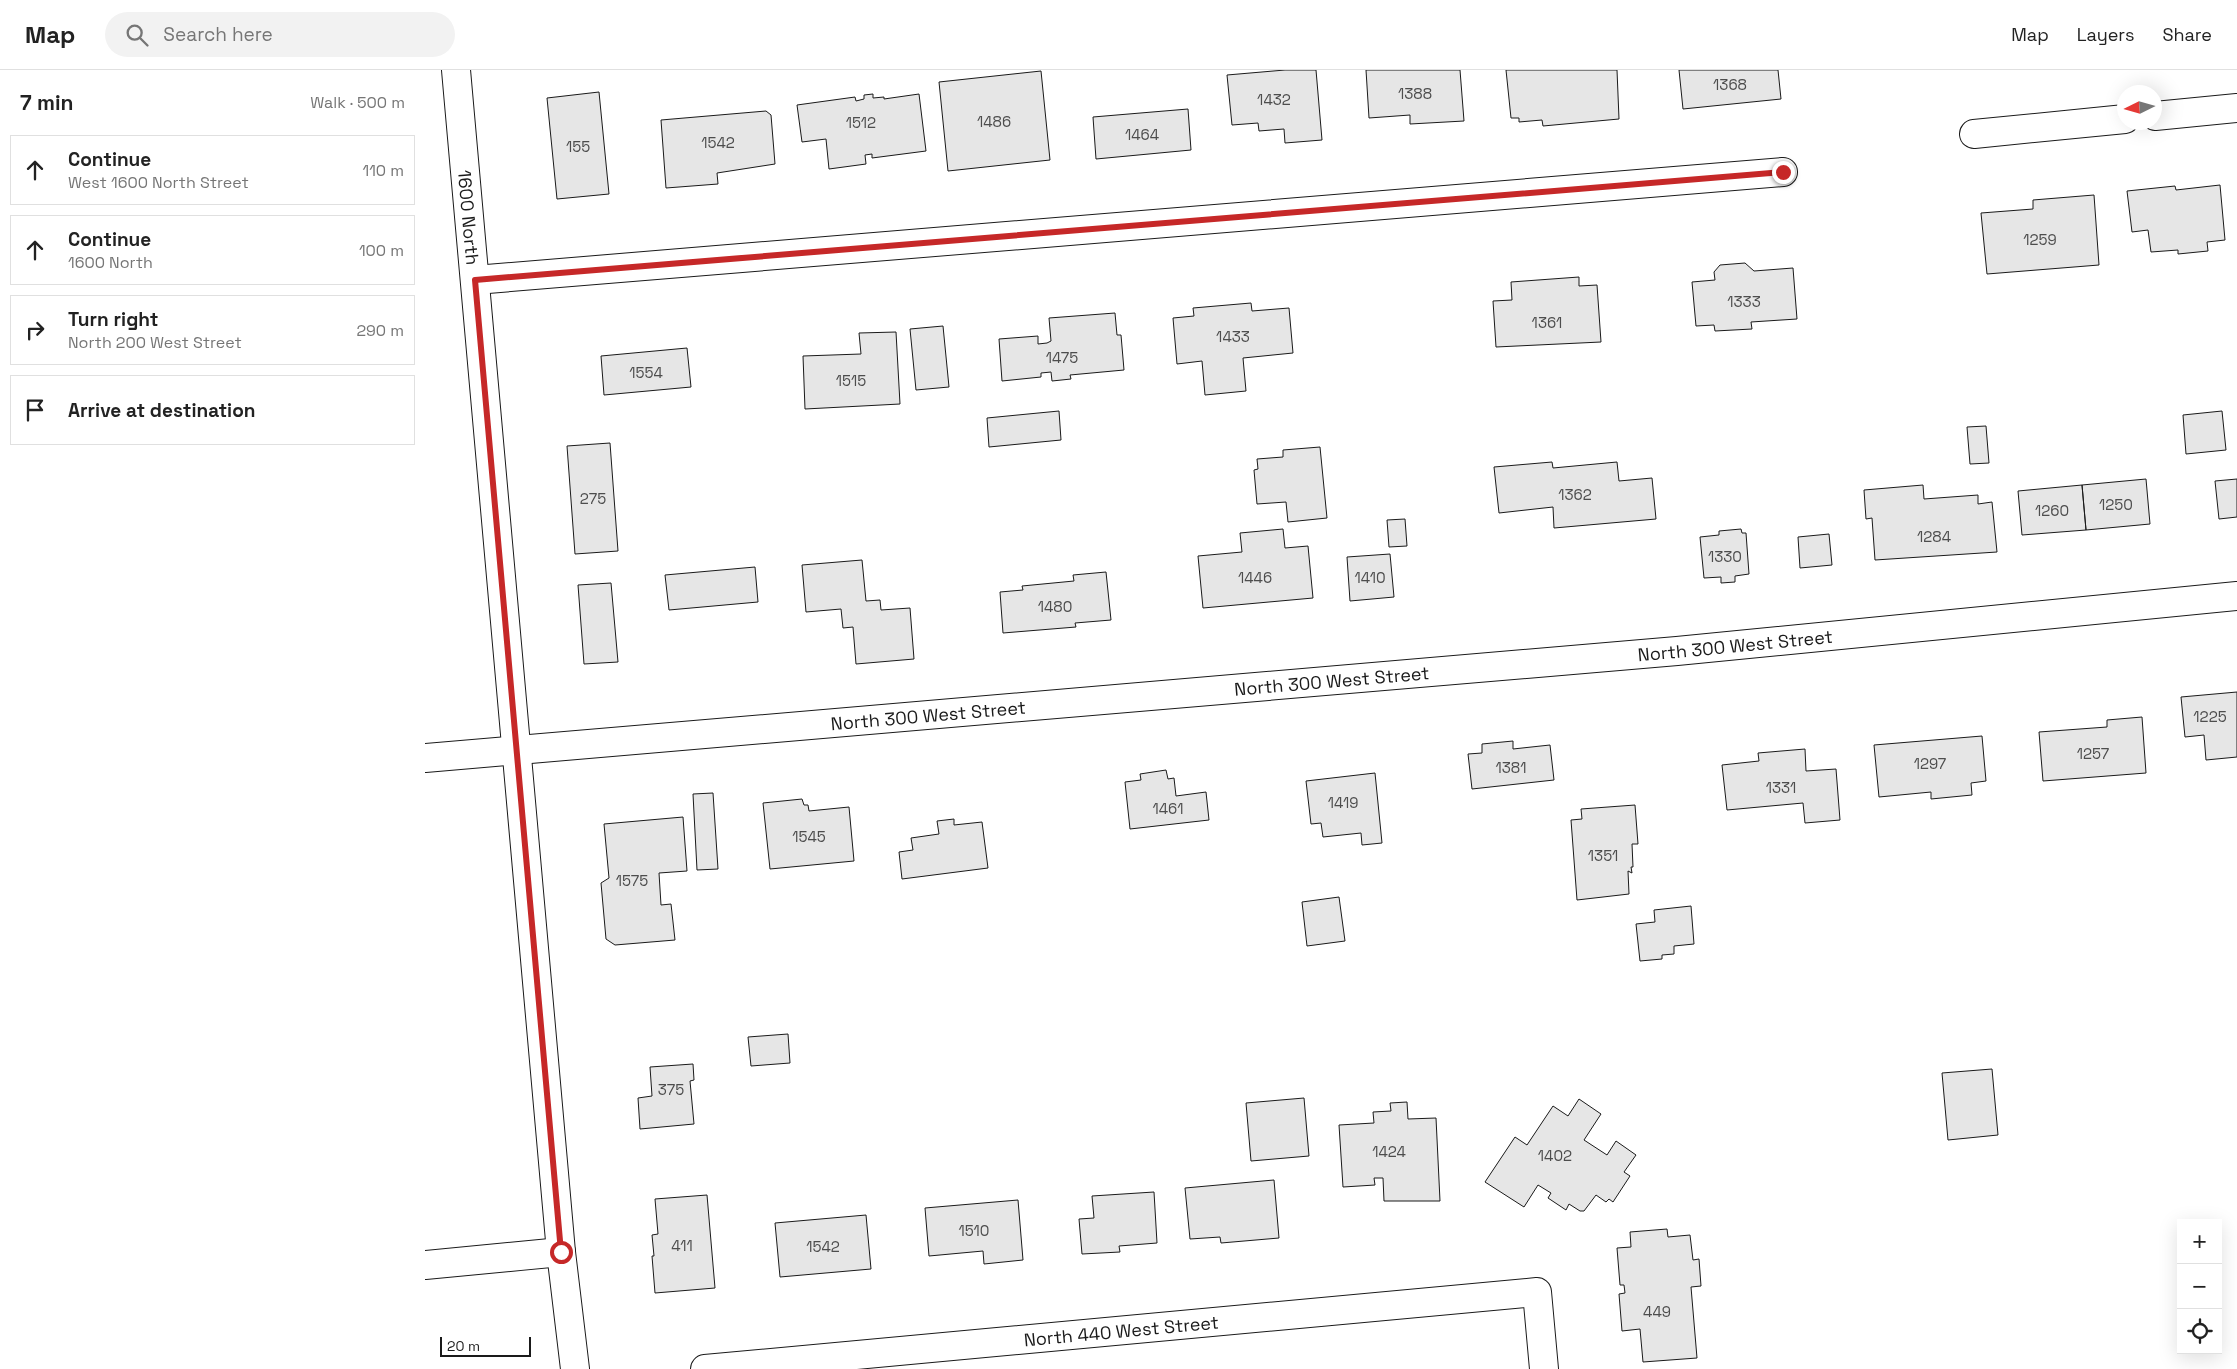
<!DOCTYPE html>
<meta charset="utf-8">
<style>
body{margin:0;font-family:"Space Grotesk",sans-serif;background:#f2f2f2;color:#222}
.controls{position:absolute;right:15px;bottom:15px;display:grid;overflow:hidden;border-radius:0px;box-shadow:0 5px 20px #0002}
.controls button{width:45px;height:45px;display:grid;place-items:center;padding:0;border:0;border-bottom:1px solid #e0e0e0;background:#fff;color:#222;font:25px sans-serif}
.compass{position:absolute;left:1692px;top:15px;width:45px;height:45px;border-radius:50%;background:#fff;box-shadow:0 5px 20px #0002;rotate:265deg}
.scale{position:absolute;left:15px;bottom:12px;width:91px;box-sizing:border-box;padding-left:5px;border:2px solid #1a1a1a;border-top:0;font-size:14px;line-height:18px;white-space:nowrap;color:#1a1a1a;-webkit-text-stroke:4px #fff;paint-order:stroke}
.stop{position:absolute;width:15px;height:15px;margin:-11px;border:4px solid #c62828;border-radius:50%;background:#fff}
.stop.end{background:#c62828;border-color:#fff;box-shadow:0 1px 5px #0008}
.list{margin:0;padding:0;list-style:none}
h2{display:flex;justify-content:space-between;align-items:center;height:65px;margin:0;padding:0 20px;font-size:21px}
h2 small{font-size:16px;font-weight:400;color:#767676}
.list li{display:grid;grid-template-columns:32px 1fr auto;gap:15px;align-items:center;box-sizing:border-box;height:70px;margin:0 10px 10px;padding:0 10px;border:1px solid #e0e0e0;border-radius:0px}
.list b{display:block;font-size:19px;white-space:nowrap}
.list p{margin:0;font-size:16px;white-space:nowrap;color:#767676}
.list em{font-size:16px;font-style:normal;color:#767676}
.icon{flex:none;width:28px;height:28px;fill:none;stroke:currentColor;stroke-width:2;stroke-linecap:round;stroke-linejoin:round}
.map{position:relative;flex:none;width:1812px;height:1299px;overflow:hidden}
header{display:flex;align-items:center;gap:30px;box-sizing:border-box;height:70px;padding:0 25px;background:#fff;border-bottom:1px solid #e0e0e0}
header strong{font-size:24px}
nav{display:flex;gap:28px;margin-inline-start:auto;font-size:18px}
.search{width:350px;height:45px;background:#f2f2f2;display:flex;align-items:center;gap:12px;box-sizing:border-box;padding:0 18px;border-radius:28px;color:#767676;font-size:19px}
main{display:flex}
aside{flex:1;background:#fff}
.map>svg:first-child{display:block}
.building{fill:#e6e6e6;stroke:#1a1a1a}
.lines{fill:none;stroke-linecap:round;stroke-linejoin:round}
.minor-casing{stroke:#1a1a1a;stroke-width:30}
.minor{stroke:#fff;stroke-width:28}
.route{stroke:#c62828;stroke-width:6}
.labels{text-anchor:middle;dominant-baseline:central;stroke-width:4;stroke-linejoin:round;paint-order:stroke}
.number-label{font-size:15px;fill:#4d4d4d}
.street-label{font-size:18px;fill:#1a1a1a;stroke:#fff}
</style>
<header>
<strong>Map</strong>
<div class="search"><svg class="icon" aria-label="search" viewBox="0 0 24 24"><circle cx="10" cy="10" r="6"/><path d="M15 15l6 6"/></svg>Search here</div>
<nav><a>Map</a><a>Layers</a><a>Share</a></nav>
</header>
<main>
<aside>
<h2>7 min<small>Walk · 500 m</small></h2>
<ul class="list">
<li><svg class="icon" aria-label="ahead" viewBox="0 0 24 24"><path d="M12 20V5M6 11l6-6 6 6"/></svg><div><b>Continue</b><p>West 1600 North Street</p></div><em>110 m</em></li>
<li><svg class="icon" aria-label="ahead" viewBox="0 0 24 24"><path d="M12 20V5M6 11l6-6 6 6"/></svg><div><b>Continue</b><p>1600 North</p></div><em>100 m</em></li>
<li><svg class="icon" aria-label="right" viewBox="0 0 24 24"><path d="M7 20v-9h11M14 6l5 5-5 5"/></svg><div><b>Turn right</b><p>North 200 West Street</p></div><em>290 m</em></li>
<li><svg class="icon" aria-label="arrive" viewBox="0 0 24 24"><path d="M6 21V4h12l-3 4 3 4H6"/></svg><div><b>Arrive at destination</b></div></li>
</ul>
</aside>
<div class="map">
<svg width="1812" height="1299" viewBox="0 0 1812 1299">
<rect width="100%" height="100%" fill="#fff"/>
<!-- building -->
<path class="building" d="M 860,0 L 891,0 L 897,70 L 860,73 L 859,59 L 834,61 L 833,53 L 807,55 L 802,5 Z
M 941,0 L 1035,0 L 1039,51 L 985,54 L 985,45 L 944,48 Z
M 1081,0 L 1192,0 L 1194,49 L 1118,56 L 1117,50 L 1094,52 L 1094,48 L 1086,48 Z
M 1254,0 L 1353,0 L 1356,29 L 1258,39 Z
M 616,1 L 625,90 L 523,101 L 514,12 Z
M 174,22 L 184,124 L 132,129 L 122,28 Z
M 448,24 L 448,28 L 459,27 L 459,29 L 494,24 L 501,81 L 447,88 L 447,84 L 440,85 L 441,94 L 404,99 L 401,69 L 377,72 L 372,35 L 430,27 L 431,31 L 439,29 L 439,25 Z
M 763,39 L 766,80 L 671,89 L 668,47 Z
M 341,41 L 346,45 L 350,94 L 292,103 L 293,114 L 241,118 L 236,50 Z
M 1795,115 L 1800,170 L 1782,172 L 1783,181 L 1753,184 L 1753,180 L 1726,182 L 1723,160 L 1707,162 L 1702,121 L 1750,116 L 1751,120 Z
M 1669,125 L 1674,195 L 1562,204 L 1556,143 L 1608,139 L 1608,130 Z
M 1320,193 L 1329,201 L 1368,198 L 1372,249 L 1326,252 L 1327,259 L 1290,261 L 1289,255 L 1271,256 L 1267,212 L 1290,210 L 1289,202 L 1295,195 Z
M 1154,207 L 1154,216 L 1172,215 L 1176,272 L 1071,277 L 1068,231 L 1087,230 L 1086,212 Z
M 826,233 L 827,241 L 864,238 L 868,283 L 818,288 L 821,321 L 780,325 L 777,291 L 752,294 L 748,248 L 769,246 L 768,238 Z
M 690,243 L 692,265 L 696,265 L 699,300 L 645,305 L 646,309 L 627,311 L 626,302 L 616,303 L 616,307 L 577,311 L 574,269 L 613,266 L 613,274 L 622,273 L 626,271 L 624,248 Z
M 518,256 L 524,317 L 491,320 L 485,259 Z
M 471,262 L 475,334 L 380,339 L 378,286 L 436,284 L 434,263 Z
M 262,278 L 266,317 L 179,325 L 176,286 Z
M 634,341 L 636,370 L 564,377 L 562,348 Z
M 1797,341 L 1801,380 L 1761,384 L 1758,345 Z
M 1561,356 L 1564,393 L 1545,394 L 1542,357 Z
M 185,373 L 193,481 L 150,484 L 142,376 Z
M 895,377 L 902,448 L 863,452 L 861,432 L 832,434 L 829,400 L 833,399 L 832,389 L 858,387 L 858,380 Z
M 1127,392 L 1128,398 L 1192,392 L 1194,411 L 1227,408 L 1231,449 L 1129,458 L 1128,437 L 1074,443 L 1069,397 Z
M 1721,409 L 1725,454 L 1661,460 L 1657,415 Z
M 1812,409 L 1812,447 L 1794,449 L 1790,411 Z
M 1498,415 L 1499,429 L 1553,425 L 1553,434 L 1567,432 L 1572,482 L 1450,490 L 1447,448 L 1441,449 L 1439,420 Z
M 1657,415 L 1661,460 L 1597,465 L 1593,421 Z
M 980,449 L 982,476 L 964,477 L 962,450 Z
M 858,459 L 860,478 L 883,476 L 888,528 L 778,538 L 773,486 L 817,482 L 815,463 Z
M 1316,459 L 1317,463 L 1321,463 L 1324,504 L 1310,506 L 1310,512 L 1296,513 L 1296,507 L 1279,508 L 1275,467 L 1294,465 L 1294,461 Z
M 1404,464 L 1407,495 L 1375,498 L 1373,467 Z
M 965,484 L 969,527 L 925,531 L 922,487 Z
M 437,490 L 441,531 L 455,530 L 456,540 L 485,538 L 489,589 L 431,594 L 428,557 L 418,558 L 416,539 L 381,542 L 377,495 Z
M 330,497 L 333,532 L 244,540 L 240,505 Z
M 681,502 L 686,550 L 650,553 L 651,557 L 578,563 L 575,522 L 598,520 L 597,516 L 649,511 L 648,505 Z
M 186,513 L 193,592 L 159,594 L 153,515 Z
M 1812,622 L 1812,687 L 1781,690 L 1779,665 L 1760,667 L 1756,627 Z
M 1717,647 L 1721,703 L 1618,711 L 1614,662 L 1682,657 L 1682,650 Z
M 1557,666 L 1561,711 L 1546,713 L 1547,725 L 1506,729 L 1506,722 L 1454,727 L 1449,675 Z
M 1088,671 L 1088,679 L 1125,675 L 1129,710 L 1047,719 L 1043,684 L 1057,683 L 1057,674 Z
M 1380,679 L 1381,701 L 1411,699 L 1415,750 L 1380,753 L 1378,733 L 1302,740 L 1297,695 L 1334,691 L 1333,683 Z
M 741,700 L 743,709 L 749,708 L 751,726 L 781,722 L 784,750 L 705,759 L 700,712 L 716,710 L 715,704 Z
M 950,703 L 957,773 L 937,775 L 936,763 L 898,767 L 896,753 L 886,754 L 881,711 Z
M 288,723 L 293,799 L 272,800 L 268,724 Z
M 377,729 L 379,735 L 383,735 L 384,741 L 424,737 L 429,791 L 345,799 L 338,733 Z
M 1210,735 L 1213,774 L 1207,774 L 1208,797 L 1206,797 L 1207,803 L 1203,801 L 1204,824 L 1152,830 L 1146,750 L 1157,749 L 1156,739 Z
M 258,747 L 262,801 L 234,803 L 236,835 L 246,834 L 250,870 L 190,875 L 181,869 L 176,813 L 184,808 L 179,754 Z
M 529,749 L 529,755 L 557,752 L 563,798 L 477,809 L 474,782 L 488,780 L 486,768 L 514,764 L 512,751 Z
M 914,827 L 920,871 L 882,876 L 877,832 Z
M 1266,836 L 1269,874 L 1249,876 L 1249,884 L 1237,885 L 1237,889 L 1215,891 L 1211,854 L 1230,852 L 1229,840 Z
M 363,964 L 365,993 L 326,996 L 323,967 Z
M 268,994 L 269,1010 L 265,1011 L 269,1054 L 215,1059 L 213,1028 L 227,1026 L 225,997 Z
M 1567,999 L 1573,1065 L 1523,1070 L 1517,1003 Z
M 879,1028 L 884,1086 L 826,1091 L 821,1033 Z
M 1154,1029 L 1176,1044 L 1159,1070 L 1182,1085 L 1191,1071 L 1211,1085 L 1199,1102 L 1205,1106 L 1188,1132 L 1184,1129 L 1181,1132 L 1171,1125 L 1159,1141 L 1155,1141 L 1144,1134 L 1141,1140 L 1123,1128 L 1126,1123 L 1113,1115 L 1099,1137 L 1060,1112 L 1090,1067 L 1102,1075 L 1128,1036 L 1143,1046 Z
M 982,1032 L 983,1049 L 1011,1048 L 1015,1131 L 959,1131 L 958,1108 L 949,1108 L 950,1115 L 918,1117 L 914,1055 L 949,1053 L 948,1042 L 966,1041 L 965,1033 Z
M 849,1110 L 854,1168 L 796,1173 L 795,1167 L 765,1169 L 760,1118 Z
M 729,1122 L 732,1173 L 694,1176 L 695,1182 L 657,1184 L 654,1149 L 669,1148 L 667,1126 Z
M 282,1125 L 290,1218 L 230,1223 L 227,1186 L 229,1186 L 227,1165 L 233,1164 L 230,1129 Z
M 593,1130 L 598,1190 L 559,1194 L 558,1181 L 504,1186 L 500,1138 Z
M 441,1145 L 446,1199 L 355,1207 L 350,1153 Z
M 1242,1159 L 1243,1167 L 1265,1165 L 1268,1190 L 1274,1189 L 1276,1216 L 1266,1217 L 1272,1288 L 1218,1292 L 1215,1259 L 1197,1261 L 1194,1224 L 1200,1223 L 1199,1215 L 1195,1215 L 1192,1178 L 1206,1177 L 1205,1162 Z"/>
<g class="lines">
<!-- minor casing -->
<g class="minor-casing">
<g id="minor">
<path id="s1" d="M 31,0 L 136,1182 L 150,1299"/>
<path d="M 1730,46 L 1812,38"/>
<path d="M 1549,64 L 1700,49"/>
<path d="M 50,210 L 1358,102"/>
<path id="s2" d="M 0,688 L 1252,581 L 1812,526"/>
<path d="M 0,1195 L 136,1182"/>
<path id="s3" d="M 280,1299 L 1112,1222 L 1119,1299"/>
</g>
</g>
<!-- minor -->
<use href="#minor" class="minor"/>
</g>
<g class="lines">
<!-- route -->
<path class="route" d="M 136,1182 L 50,210 L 1358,102"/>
</g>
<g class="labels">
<!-- number labels -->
<g class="number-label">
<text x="1305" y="14">1368</text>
<text x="990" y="23">1388</text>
<text x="849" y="29">1432</text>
<text x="569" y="51">1486</text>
<text x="436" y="52">1512</text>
<text x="717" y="64">1464</text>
<text x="293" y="72">1542</text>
<text x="153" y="76">155</text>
<text x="1615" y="169">1259</text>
<text x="1319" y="231">1333</text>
<text x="1122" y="252">1361</text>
<text x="808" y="266">1433</text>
<text x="637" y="287">1475</text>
<text x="221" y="302">1554</text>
<text x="426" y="310">1515</text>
<text x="1150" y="424">1362</text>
<text x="168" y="428">275</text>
<text x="1691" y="434">1250</text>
<text x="1627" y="440">1260</text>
<text x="1509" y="466">1284</text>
<text x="1300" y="486">1330</text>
<text x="830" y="507">1446</text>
<text x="945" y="507">1410</text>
<text x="630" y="536">1480</text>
<text x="1785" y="646">1225</text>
<text x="1668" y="683">1257</text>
<text x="1505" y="693">1297</text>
<text x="1086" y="697">1381</text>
<text x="1356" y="717">1331</text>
<text x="918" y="732">1419</text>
<text x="743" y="738">1461</text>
<text x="384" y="766">1545</text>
<text x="1178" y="785">1351</text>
<text x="207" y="810">1575</text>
<text x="246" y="1019">375</text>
<text x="964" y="1081">1424</text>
<text x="1130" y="1085">1402</text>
<text x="549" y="1160">1510</text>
<text x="257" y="1175">411</text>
<text x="398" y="1176">1542</text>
<text x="1232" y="1241">449</text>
</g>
<!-- street labels -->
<g class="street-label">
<text stroke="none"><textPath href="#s1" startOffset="148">1600 North</textPath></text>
<text stroke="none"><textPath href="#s2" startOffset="1315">North 300 West Street</textPath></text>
<text stroke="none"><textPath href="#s2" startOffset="910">North 300 West Street</textPath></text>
<text stroke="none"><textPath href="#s2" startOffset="505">North 300 West Street</textPath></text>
<text stroke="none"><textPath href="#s3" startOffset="418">North 440 West Street</textPath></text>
</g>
</g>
</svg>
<div class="controls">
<button>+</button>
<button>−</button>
<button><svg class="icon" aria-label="locate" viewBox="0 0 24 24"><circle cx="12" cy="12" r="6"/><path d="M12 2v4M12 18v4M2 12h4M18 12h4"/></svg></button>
</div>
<svg class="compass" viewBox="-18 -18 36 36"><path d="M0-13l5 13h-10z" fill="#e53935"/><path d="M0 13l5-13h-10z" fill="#767676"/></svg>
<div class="scale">20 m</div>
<div class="stop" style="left:136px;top:1182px"></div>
<div class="stop end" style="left:1358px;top:102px"></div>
</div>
</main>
